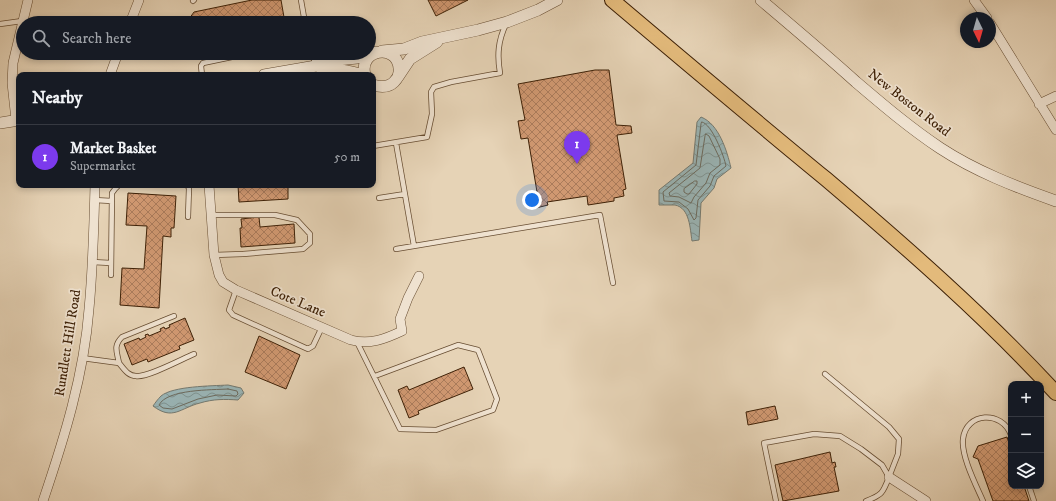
<!DOCTYPE html>
<meta charset="utf-8">
<style>
body{margin:0;font-family:"IM FELL DW Pica",serif;background:#20242c;color:#f1f3f6}
.controls{position:absolute;right:12px;bottom:12px;display:grid;overflow:hidden;border-radius:8px;box-shadow:0 2px 6px #0003}
.controls button{width:36px;height:36px;display:grid;place-items:center;padding:0;border:0;border-bottom:1px solid #363941;background:#171b24;color:#f1f3f6;font:20px sans-serif}
.compass{position:absolute;left:960px;top:12px;width:36px;height:36px;border-radius:50%;background:#171b24;box-shadow:0 2px 6px #0003;rotate:175deg}
.you{position:absolute;left:532px;top:200px;width:14px;height:14px;margin:-10px;border:3px solid #fff;border-radius:50%;background:#1a73e8;box-shadow:0 0 0 6px #1a73e833}
.badge{display:grid;place-items:center;width:26px;height:26px;border-radius:50%;background:#7c3aed;color:#fff;font-size:13px;font-weight:700}
.pin{position:absolute;translate:-50% -33px;filter:drop-shadow(0 1px 2px #0008)}
.pin::after{content:'';position:absolute;top:21px;width:14px;height:12px;background:inherit;clip-path:polygon(0 0,100% 0,50% 100%)}
.list{margin:0;padding:0;list-style:none}
h2{display:flex;justify-content:space-between;align-items:center;height:52px;margin:0;padding:0 16px;font-size:17px}
h2 small{font-size:13px;font-weight:400;color:#9ea1a6}
.list li{display:grid;grid-template-columns:26px 1fr auto;gap:12px;align-items:center;box-sizing:border-box;height:64px;padding:0 16px;border-top:1px solid #363941}
.list b{display:block;font-size:15px;white-space:nowrap}
.list p{margin:0;font-size:13px;white-space:nowrap;color:#9ea1a6}
.list em{font-size:13px;font-style:normal;color:#9ea1a6}
.icon{flex:none;width:22px;height:22px;fill:none;stroke:currentColor;stroke-width:2;stroke-linecap:round;stroke-linejoin:round}
.map{position:relative;flex:none;width:1056px;height:501px;overflow:hidden}
.search{position:absolute;background:#171b24;box-shadow:0 2px 6px #0003;left:16px;top:16px;width:360px;height:44px;display:flex;align-items:center;gap:10px;box-sizing:border-box;padding:0 14px;border-radius:22px;color:#9ea1a6;font-size:15px}
.panel{position:absolute;background:#171b24;box-shadow:0 2px 6px #0003;left:16px;top:72px;width:360px;height:116px;border-radius:8px}
.map>svg:first-child{display:block}
.water{fill:url(#water-waves);stroke:#757a71}
.lines{fill:none;stroke-linecap:round;stroke-linejoin:round}
.shore{stroke:#6c6b5f;stroke-width:1}
.building{fill:url(#building-cross-hatch);stroke:#3d2006}
.service-casing{stroke:#674d32;stroke-width:6}
.minor-casing{stroke:#674d32;stroke-width:10}
.tertiary-casing{stroke:#674d32;stroke-width:12}
.primary-casing{stroke:#3d2006;stroke-width:16}
.service{stroke:#efe2d0;stroke-width:4.5}
.minor{stroke:#efe2d0;stroke-width:9}
.tertiary{stroke:#efe2d0;stroke-width:11}
.primary{stroke:#e3ba7b;stroke-width:14}
.labels{text-anchor:middle;dominant-baseline:central;stroke-width:3.5;stroke-linejoin:round;paint-order:stroke}
.street-label{font-size:14px;fill:#3d2006;stroke:#efe2d0}
</style>
<div class="map">
<svg width="1056" height="501" viewBox="0 0 1056 501">
<defs>
<pattern id="water-waves" width="16" height="10" patternUnits="userSpaceOnUse"><rect width="16" height="10" fill="#9ab6b8"/><path d="M0 5q4-4 8 0t8 0" fill="none" stroke="#7f9494"/></pattern>
<pattern id="building-cross-hatch" width="8" height="8" patternUnits="userSpaceOnUse"><rect width="8" height="8" fill="#d19972"/><path d="M0 0l8 8M0 8l8-8" fill="none" stroke="#ab7c5c"/></pattern>
</defs>
<rect width="100%" height="100%" fill="#e6d3b6"/>
<filter id="stains"><feTurbulence type="fractalNoise" baseFrequency=".005" numOctaves="4"/><feColorMatrix values="0 0 0 0 .2 0 0 0 0 .09 0 0 0 0 .02 0 0 0 .5 -.17"/></filter>
<radialGradient id="worn" r=".72"><stop offset=".6" stop-color="#630" stop-opacity="0"/><stop offset="1" stop-color="#630" stop-opacity=".3"/></radialGradient>
<!-- water -->
<path class="water" d="M 701,117 C 719,124 727,151 731,168 L 717,179 L 714,188 L 701,203 L 699,240 L 692,241 C 690,229 690,208 675,205 C 670,205 664,205 659,205 L 659,190 L 693,163 L 697,122 Z
M 228,385 L 241,388 L 244,393 L 238,400 C 225,399 213,399 200,403 C 180,408 173,421 153,406 C 155,403 158,399 161,396 C 173,386 211,386 228,385 Z"/>
<g class="lines">
<!-- shore -->
<path class="shore" d="M 702,122 C 712,124 724,156 726,166 L 714,176 L 710,186 L 698,200 L 696,218 L 694,220 L 688,209 L 679,202 L 664,201 L 663,192 L 696,165 L 701,124 Z
M 706,134 L 709,136 L 720,159 L 720,165 L 710,173 L 706,183 L 694,197 L 691,203 L 679,197 L 670,196 L 669,193 L 700,168 L 705,136 Z
M 695,181 L 697,181 L 697,184 L 689,194 L 687,194 L 684,192 L 684,189 Z
M 228,389 L 237,391 L 238,394 L 236,396 L 217,395 L 198,399 L 172,409 L 163,408 L 159,405 C 167,389 212,390 228,389 Z"/>
</g>
<!-- building -->
<path class="building" d="M 252,0 L 281,0 L 285,23 L 190,23 L 189,19 L 194,12 Z
M 428,0 L 468,0 L 436,16 Z
M 595,70 L 609,70 L 616,125 L 631,126 L 632,133 L 617,135 L 626,189 L 623,190 L 624,196 L 614,198 L 614,201 L 588,205 L 587,196 L 547,202 L 548,205 L 536,208 L 533,193 L 537,192 L 528,138 L 521,139 L 518,121 L 525,120 L 518,84 Z
M 238,185 L 288,185 L 288,199 L 239,202 Z
M 128,193 L 176,196 L 174,228 L 171,228 L 171,237 L 163,236 L 159,308 L 120,305 L 122,268 L 144,269 L 147,226 L 126,225 Z
M 259,217 L 260,227 L 294,224 L 295,243 L 241,247 L 240,228 L 242,228 L 241,219 Z
M 185,318 L 194,340 L 179,346 L 180,349 L 148,362 L 147,359 L 132,365 L 124,344 L 139,338 L 140,340 L 146,337 L 145,335 L 148,334 L 149,336 L 161,331 L 160,329 L 164,327 L 165,329 L 170,327 L 169,325 Z
M 259,336 L 300,355 L 286,389 L 245,372 Z
M 464,367 L 473,389 L 418,411 L 419,414 L 409,418 L 398,390 L 407,386 L 409,390 Z
M 775,406 L 778,419 L 748,425 L 746,412 Z
M 1007,437 L 1011,448 L 1011,486 L 1024,486 L 1029,501 L 993,501 L 978,459 L 973,457 L 978,446 Z
M 830,452 L 832,463 L 835,462 L 836,467 L 834,467 L 839,491 L 783,501 L 775,465 Z"/>
<g class="lines">
<!-- service casing -->
<g class="service-casing">
<path id="service" d="M 301,0 L 305,23
M 193,1 L 194,0
M 0,24 L 22,21
M 312,53 L 316,66
M 202,75 L 201,66 L 203,63 L 251,53
M 396,143 L 414,246
M 373,146 L 427,137 L 432,114 L 431,92 L 434,87 L 451,82 L 500,73 C 497,55 498,41 506,24
M 187,185 L 189,188 L 188,217
M 379,198 L 405,194
M 94,200 L 112,201
M 211,215 L 275,215 L 297,220 L 310,234 L 310,243 L 303,249 L 243,254 L 214,255
M 396,249 L 600,215 L 613,283
M 92,262 L 111,263
M 111,275 L 112,193 L 115,189 L 119,185
M 236,290 L 229,310 L 233,315 L 308,349 L 313,346 L 322,327
M 357,342 L 400,429 L 436,430 L 493,410 L 497,399 L 478,350 L 458,345 L 375,376
M 82,358 L 119,363 C 124,369 128,376 136,376 C 147,378 182,359 194,354
M 119,363 C 117,352 113,346 122,337 L 174,316
M 825,374 L 889,427 L 899,439 L 898,454 L 889,477
M 1029,486 L 1034,501
M 776,501 L 764,443 L 814,434 L 840,436 L 861,449 L 882,465 L 889,477 C 883,493 882,495 866,501
M 983,501 C 976,485 961,456 963,439 C 966,412 1002,410 1011,435"/>
</g>
<!-- minor casing -->
<g class="minor-casing">
<path id="minor" d="M 974,0 L 987,18
M 130,23 L 139,0
M 990,23 L 1056,130
M 110,75 L 118,53
M 1039,104 L 1056,96
M 16,120 L 12,83 L 13,63 L 28,0
M 209,185 L 214,255 L 219,275 L 223,282 L 236,290 L 351,340 C 370,345 385,339 402,331 L 400,319 L 408,298 L 419,276
M 889,477 L 926,501
M 43,501 C 64,439 84,375 89,309 C 93,268 94,226 95,185"/>
</g>
<!-- tertiary casing -->
<g class="tertiary-casing">
<path id="tertiary" d="M 761,0 C 793,27 825,54 856,82 C 883,105 910,128 940,148 C 975,171 1016,187 1056,201
M 382,51 L 404,49 L 422,42 L 478,30 L 507,22 L 538,10 L 557,0
M 316,66 C 331,70 347,69 362,75
M 264,75 L 316,66 L 327,61 L 357,58 L 376,52
M 365,75 C 358,49 397,43 399,68 C 400,73 398,78 394,82 C 388,88 380,87 373,85
M 398,77 L 410,59 L 437,42
M 0,123 L 19,120"/>
</g>
<!-- primary casing -->
<g class="primary-casing">
<path id="primary" d="M 612,0 C 683,60 754,120 826,179 C 906,247 985,316 1056,393"/>
</g>
<!-- service -->
<use href="#service" class="service"/>
<!-- minor -->
<use href="#minor" class="minor"/>
<!-- tertiary -->
<use href="#tertiary" class="tertiary"/>
<!-- primary -->
<use href="#primary" class="primary"/>
</g>
<g class="labels">
<!-- street labels -->
<g class="street-label">
<text transform="translate(909 103) rotate(38)">New Boston Road</text>
<text transform="translate(298 302) rotate(23)">Cote Lane</text>
<text transform="translate(68 343) rotate(-81)">Rundlett Hill Road</text>
</g>
</g>
<rect width="100%" height="100%" filter="url(#stains)"/>
<rect width="100%" height="100%" fill="url(#worn)"/>
</svg>
<div class="controls">
<button>+</button>
<button>−</button>
<button><svg class="icon" aria-label="layers" viewBox="0 0 24 24"><path d="M12 4l9 5-9 5-9-5zM3 14l9 5 9-5"/></svg></button>
</div>
<svg class="compass" viewBox="-18 -18 36 36"><path d="M0-13l5 13h-10z" fill="#e53935"/><path d="M0 13l5-13h-10z" fill="#9ea1a6"/></svg>
<div class="you"></div>
<div class="pin badge" style="left:577px;top:164px">1</div>
<div class="search"><svg class="icon" aria-label="search" viewBox="0 0 24 24"><circle cx="10" cy="10" r="6"/><path d="M15 15l6 6"/></svg>Search here</div>
<section class="panel">
<h2>Nearby<small></small></h2>
<ul class="list">
<li><span class="badge">1</span><div><b>Market Basket</b><p>Supermarket</p></div><em>50 m</em></li>
</ul>
</section>
</div>
